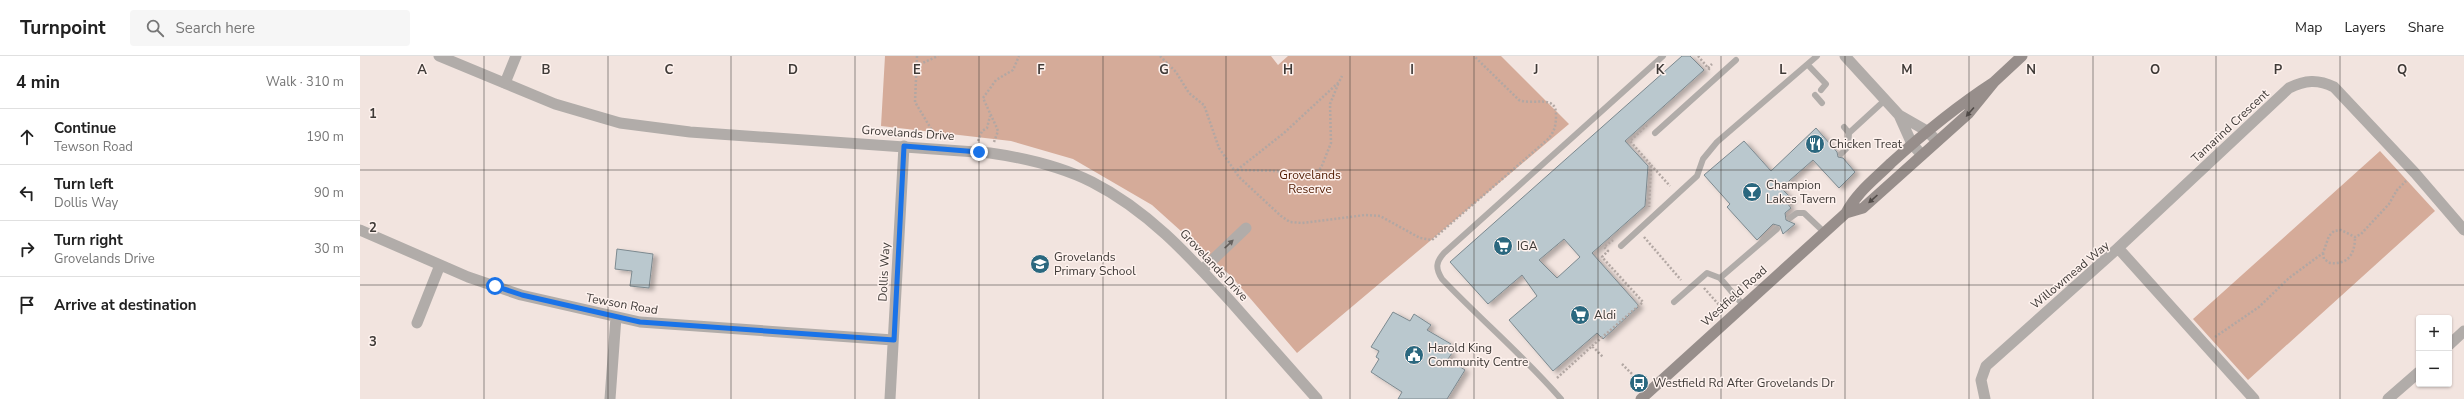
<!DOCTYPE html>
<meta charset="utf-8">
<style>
body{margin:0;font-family:"Nunito Sans",sans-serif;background:#f6f6f6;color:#222}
.controls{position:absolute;right:12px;bottom:12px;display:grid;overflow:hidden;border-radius:4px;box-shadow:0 1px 3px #0004}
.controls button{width:36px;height:36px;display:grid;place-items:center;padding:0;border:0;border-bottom:1px solid #e0e0e0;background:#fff;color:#222;font:20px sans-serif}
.stop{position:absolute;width:12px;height:12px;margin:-9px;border:3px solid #1a73e8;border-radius:50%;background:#fff}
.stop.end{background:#1a73e8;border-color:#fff;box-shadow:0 1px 4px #0008}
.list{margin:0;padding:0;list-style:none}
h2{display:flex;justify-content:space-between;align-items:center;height:52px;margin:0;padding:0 16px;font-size:17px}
h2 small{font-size:13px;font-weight:400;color:#767676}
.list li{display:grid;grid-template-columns:26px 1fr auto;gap:12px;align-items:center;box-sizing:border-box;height:56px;padding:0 16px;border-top:1px solid #e0e0e0}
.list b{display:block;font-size:15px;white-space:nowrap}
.list p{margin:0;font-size:13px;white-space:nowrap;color:#767676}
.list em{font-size:13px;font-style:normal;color:#767676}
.icon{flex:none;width:22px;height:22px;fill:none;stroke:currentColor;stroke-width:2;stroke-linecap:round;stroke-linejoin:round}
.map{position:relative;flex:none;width:2104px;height:343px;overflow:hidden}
header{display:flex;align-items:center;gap:24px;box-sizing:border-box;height:56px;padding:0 20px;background:#fff;border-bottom:1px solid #e0e0e0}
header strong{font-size:19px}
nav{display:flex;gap:22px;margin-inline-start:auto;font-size:14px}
.search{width:280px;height:36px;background:#f6f6f6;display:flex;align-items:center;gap:10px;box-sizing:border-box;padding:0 14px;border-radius:4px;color:#767676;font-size:15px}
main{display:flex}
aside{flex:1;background:#fff}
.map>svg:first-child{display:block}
.green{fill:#d5ab99}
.building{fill:#bac8ce;stroke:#7c898f;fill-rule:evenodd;filter:url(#shadow)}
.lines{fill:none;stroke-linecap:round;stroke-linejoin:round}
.path{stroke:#b2a7a3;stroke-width:2.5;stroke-dasharray:2 2;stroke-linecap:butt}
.service{stroke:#b1aca9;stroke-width:6}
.minor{stroke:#b1aca9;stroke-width:11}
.tertiary{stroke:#b1aca9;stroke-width:11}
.secondary{stroke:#978e8b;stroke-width:11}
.oneway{fill:#514b48}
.oneway2{fill:#67625f}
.route{stroke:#1a73e8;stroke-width:5}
.grid{fill:none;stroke:#3f3a37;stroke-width:1;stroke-opacity:0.55}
.labels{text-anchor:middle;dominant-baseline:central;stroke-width:3;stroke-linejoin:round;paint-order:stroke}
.street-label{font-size:12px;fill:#3f3a37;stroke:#fef2ee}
.poi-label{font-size:12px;fill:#3f3a37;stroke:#fef2ee;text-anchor:start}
.park-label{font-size:12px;fill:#501a00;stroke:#fef2ee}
.grid-label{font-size:13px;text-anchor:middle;font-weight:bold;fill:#3f3a37;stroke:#fef2ee;stroke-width:3;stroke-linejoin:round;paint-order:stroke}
</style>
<header>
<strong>Turnpoint</strong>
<div class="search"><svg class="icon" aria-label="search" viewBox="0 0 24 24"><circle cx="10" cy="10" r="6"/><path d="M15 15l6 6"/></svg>Search here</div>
<nav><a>Map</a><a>Layers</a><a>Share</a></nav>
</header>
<main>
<aside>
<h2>4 min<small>Walk · 310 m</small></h2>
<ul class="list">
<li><svg class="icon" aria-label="ahead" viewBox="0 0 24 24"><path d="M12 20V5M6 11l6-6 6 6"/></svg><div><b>Continue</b><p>Tewson Road</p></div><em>190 m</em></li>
<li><svg class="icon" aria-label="left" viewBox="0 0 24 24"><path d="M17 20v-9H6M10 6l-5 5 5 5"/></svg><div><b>Turn left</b><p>Dollis Way</p></div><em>90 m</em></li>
<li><svg class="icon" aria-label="right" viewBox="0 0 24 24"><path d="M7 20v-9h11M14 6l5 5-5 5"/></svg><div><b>Turn right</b><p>Grovelands Drive</p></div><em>30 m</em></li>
<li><svg class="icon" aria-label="arrive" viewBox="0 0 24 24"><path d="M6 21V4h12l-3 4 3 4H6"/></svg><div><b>Arrive at destination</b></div></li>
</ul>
</aside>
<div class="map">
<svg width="2104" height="343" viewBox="0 0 2104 343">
<defs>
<filter id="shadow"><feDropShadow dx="4.5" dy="2.5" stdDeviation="2" flood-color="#0004"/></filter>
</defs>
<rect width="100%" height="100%" fill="#f2e4df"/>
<!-- green -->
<path class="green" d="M 525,0 L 911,0 L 918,9 L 928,0 L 1141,0 L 1209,68 L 937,297 L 871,220 L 792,149 L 713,103 L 651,85 L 521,70 Z
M 2020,95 L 2075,155 L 1888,324 L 1833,263 Z"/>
<!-- building -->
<path class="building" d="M 1322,0 L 1330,0 L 1344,14 L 1265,85 L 1288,110 L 1285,150 L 1232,197 L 1279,250 L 1243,283 L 1237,277 L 1193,315 L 1149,264 L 1177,240 L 1162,219 L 1128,248 L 1090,206 ZM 1204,183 L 1220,201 L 1197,222 L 1179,204 Z
M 1456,72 L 1477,96 L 1478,101 L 1483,102 L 1495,116 L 1479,132 L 1453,104 L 1421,132 L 1432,143 L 1427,147 L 1431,152 L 1425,157 L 1426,164 L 1435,168 L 1423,178 L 1420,170 L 1413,168 L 1397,184 L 1367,151 L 1370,148 L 1344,119 L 1384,85 L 1411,115 Z
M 257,193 L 293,198 L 289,232 L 270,230 L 272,215 L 255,213 Z
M 1033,256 L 1050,265 L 1054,258 L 1071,269 L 1067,274 L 1091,288 L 1087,295 L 1092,297 L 1088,303 L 1105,314 L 1087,343 L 1038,343 L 1042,336 L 1011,316 L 1019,303 L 1016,301 L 1019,295 L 1011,291 Z"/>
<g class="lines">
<!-- path -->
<path class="path" d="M 557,0 L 555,46 L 576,81
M 800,0 L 816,16 L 829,37 L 844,49 L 859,92 L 879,121 L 921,160 L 930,166 L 942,167 L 1005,159 L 1020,160 L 1060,182 L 1072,184 L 1187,84 C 1194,77 1196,70 1196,60 C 1197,37 1173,50 1159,44 L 1114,0
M 1338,0 L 1349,13 L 1347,15
M 556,10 L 578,0
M 1348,12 L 1352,8
M 1287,69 L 1270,85 L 1291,109 L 1289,151
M 618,85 L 622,75 L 627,72 L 630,60
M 634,86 L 638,75 L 636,70 L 623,42 L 636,24 L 653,14 L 659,0
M 1291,109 L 1310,130
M 877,114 L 917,115 L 932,119 L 956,116 L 961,112 L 971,87 L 970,48 L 979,26
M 877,114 L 924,77 L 979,26 L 982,20
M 1284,181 L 1321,224
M 1963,197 L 1964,203 L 1970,207 C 1988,209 1995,198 1995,181
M 1344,232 L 1360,250
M 1855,281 L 1899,251 L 1929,222 L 1963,197 L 1969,180 L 1974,175 L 1981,174 L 1995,181 L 2001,178 L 2029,148 L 2037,134 L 2046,125
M 1232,290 L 1283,246 L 1242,201 L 1248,195 L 1244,191 L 1253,184
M 1262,308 L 1274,320
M 1197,322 L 1232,290 L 1243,301"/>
<!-- service -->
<path class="service" d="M 1448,9 L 1466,28 L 1461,34
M 1455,39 L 1462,47
M 1484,71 L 1489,77 L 1525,44
M 1295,77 L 1376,4
M 1481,98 L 1488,91 L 1489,77
M 1430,162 L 1437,157 L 1444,157 L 1464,176
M 1261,190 L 1337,120 L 1343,103 L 1357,86 L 1457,0
M 1360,222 L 1383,249
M 1314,246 L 1347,217 L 1360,222 L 1417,173
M 1201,343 C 1164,300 1121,264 1082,223 C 1075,212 1076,206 1084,197 L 1303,0"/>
<!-- minor -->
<path class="minor" d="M 145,27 L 156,0
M 0,174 L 108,221 L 161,239 L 280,266 L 533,284
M 1758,192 L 1929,32 C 1945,24 1958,23 1974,31 L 2055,117 L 2104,174
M 842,214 L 886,172
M 57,267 L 80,209
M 2089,289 L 2104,275
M 250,343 L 256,261
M 530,343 L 544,90
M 1625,343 L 1621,324 L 1626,310 L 1758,192 L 1894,343
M 2028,343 L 2059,316"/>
<!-- tertiary -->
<path class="tertiary" d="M 79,0 L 195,48 L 260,67 L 330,76 L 630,97 C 665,102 700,110 732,126 C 789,155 830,201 873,248 C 901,280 929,311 957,343
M 1485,0 L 1539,59 L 1552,88 L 1562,99
M 1539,59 L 1567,75 L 1577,85"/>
<!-- secondary -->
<path class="secondary" d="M 1486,157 L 1503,152 L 1608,58 L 1634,26 L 1662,0
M 1281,343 L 1486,157 C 1497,136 1515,123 1531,107 C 1564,77 1597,50 1634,26"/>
</g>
<!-- one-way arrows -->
<defs><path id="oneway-solid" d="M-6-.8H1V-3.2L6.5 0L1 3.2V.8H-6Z"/></defs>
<g class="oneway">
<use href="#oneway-solid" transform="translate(1610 56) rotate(131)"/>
<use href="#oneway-solid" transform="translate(1513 143) rotate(138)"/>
</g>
<use class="oneway2" href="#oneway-solid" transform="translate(869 188) rotate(-43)"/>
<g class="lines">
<!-- route -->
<path class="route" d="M 135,230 L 162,239 L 280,266 L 534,284 L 544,90 L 619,96"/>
</g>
<!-- grid -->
<path class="grid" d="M 124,0 L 124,343M 248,0 L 248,343M 371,0 L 371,343M 495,0 L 495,343M 619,0 L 619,343M 743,0 L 743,343M 866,0 L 866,343M 990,0 L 990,343M 1114,0 L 1114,343M 1238,0 L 1238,343M 1361,0 L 1361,343M 1485,0 L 1485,343M 1609,0 L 1609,343M 1733,0 L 1733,343M 1856,0 L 1856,343M 1980,0 L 1980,343M 0,114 L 2104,114M 0,229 L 2104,229"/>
<!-- icons -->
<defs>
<g id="restaurant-disc" transform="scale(1)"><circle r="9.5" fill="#2b687f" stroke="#fef2ee"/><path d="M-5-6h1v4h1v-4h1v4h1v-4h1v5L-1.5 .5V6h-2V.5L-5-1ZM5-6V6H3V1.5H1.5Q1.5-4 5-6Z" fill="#fff"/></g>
<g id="bar-disc" transform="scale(1)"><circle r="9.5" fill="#2b687f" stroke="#fef2ee"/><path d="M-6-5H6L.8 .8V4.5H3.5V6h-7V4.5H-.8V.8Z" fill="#fff"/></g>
<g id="supermarket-disc" transform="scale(1)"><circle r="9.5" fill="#2b687f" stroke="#fef2ee"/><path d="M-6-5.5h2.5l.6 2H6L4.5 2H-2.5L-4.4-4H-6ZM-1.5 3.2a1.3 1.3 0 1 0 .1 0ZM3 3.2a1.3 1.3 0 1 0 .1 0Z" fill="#fff"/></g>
<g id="school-disc" transform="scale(1)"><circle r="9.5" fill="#2b687f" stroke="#fef2ee"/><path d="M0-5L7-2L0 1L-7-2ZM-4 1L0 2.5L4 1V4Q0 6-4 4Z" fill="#fff"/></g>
<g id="civic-disc" transform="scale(1)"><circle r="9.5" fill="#2b687f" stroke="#fef2ee"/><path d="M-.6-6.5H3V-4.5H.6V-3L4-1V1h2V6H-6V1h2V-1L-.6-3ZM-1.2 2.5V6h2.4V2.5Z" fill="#fff"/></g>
<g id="bus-disc" transform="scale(1)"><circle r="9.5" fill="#2b687f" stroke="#fef2ee"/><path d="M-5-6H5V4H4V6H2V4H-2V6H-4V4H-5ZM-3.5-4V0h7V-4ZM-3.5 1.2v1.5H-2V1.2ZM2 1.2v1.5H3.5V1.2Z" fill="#fff"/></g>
</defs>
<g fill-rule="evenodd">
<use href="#restaurant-disc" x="1455" y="88"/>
<use href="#bar-disc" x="1392" y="136"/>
<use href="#supermarket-disc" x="1143" y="190"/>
<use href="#school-disc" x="680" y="208"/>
<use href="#supermarket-disc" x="1220" y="259"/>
<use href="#civic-disc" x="1054" y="299"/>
<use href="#bus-disc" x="1279" y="327"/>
</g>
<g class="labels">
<!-- street labels -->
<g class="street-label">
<text transform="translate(1870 70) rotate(-43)">Tamarind Crescent</text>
<text transform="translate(548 77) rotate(4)">Grovelands Drive</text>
<text transform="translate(854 209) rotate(47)">Grovelands Drive</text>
<text transform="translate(524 216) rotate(-87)">Dollis Way</text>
<text transform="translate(1710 219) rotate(-40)">Willowmead Way</text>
<text transform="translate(1374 240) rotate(-42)">Westfield Road</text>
<text transform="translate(262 248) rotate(10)">Tewson Road</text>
</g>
<!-- poi labels -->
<g class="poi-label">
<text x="1469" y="88">Chicken Treat</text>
<text x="1406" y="129">Champion<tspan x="1406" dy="14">Lakes Tavern</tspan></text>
<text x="1157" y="190">IGA</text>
<text x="694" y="201">Grovelands<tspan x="694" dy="14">Primary School</tspan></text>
<text x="1234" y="259">Aldi</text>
<text x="1068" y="292">Harold King<tspan x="1068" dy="14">Community Centre</tspan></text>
<text x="1293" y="327">Westfield Rd After Grovelands Dr</text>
</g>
<!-- park labels -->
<g class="park-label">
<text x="950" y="119">Grovelands<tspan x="950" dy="14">Reserve</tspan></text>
</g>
</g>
<g class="grid-label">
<text x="62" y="18">A</text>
<text x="186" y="18">B</text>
<text x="309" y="18">C</text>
<text x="433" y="18">D</text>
<text x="557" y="18">E</text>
<text x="681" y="18">F</text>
<text x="804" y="18">G</text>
<text x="928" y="18">H</text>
<text x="1052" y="18">I</text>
<text x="1176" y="18">J</text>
<text x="1300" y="18">K</text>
<text x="1423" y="18">L</text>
<text x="1547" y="18">M</text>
<text x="1671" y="18">N</text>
<text x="1795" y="18">O</text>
<text x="1918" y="18">P</text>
<text x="2042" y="18">Q</text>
<text x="13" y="62">1</text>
<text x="13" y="176">2</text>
<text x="13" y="290">3</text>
</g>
</svg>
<div class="controls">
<button>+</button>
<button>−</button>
</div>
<div class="stop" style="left:135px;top:230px"></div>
<div class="stop end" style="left:619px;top:96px"></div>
</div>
</main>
